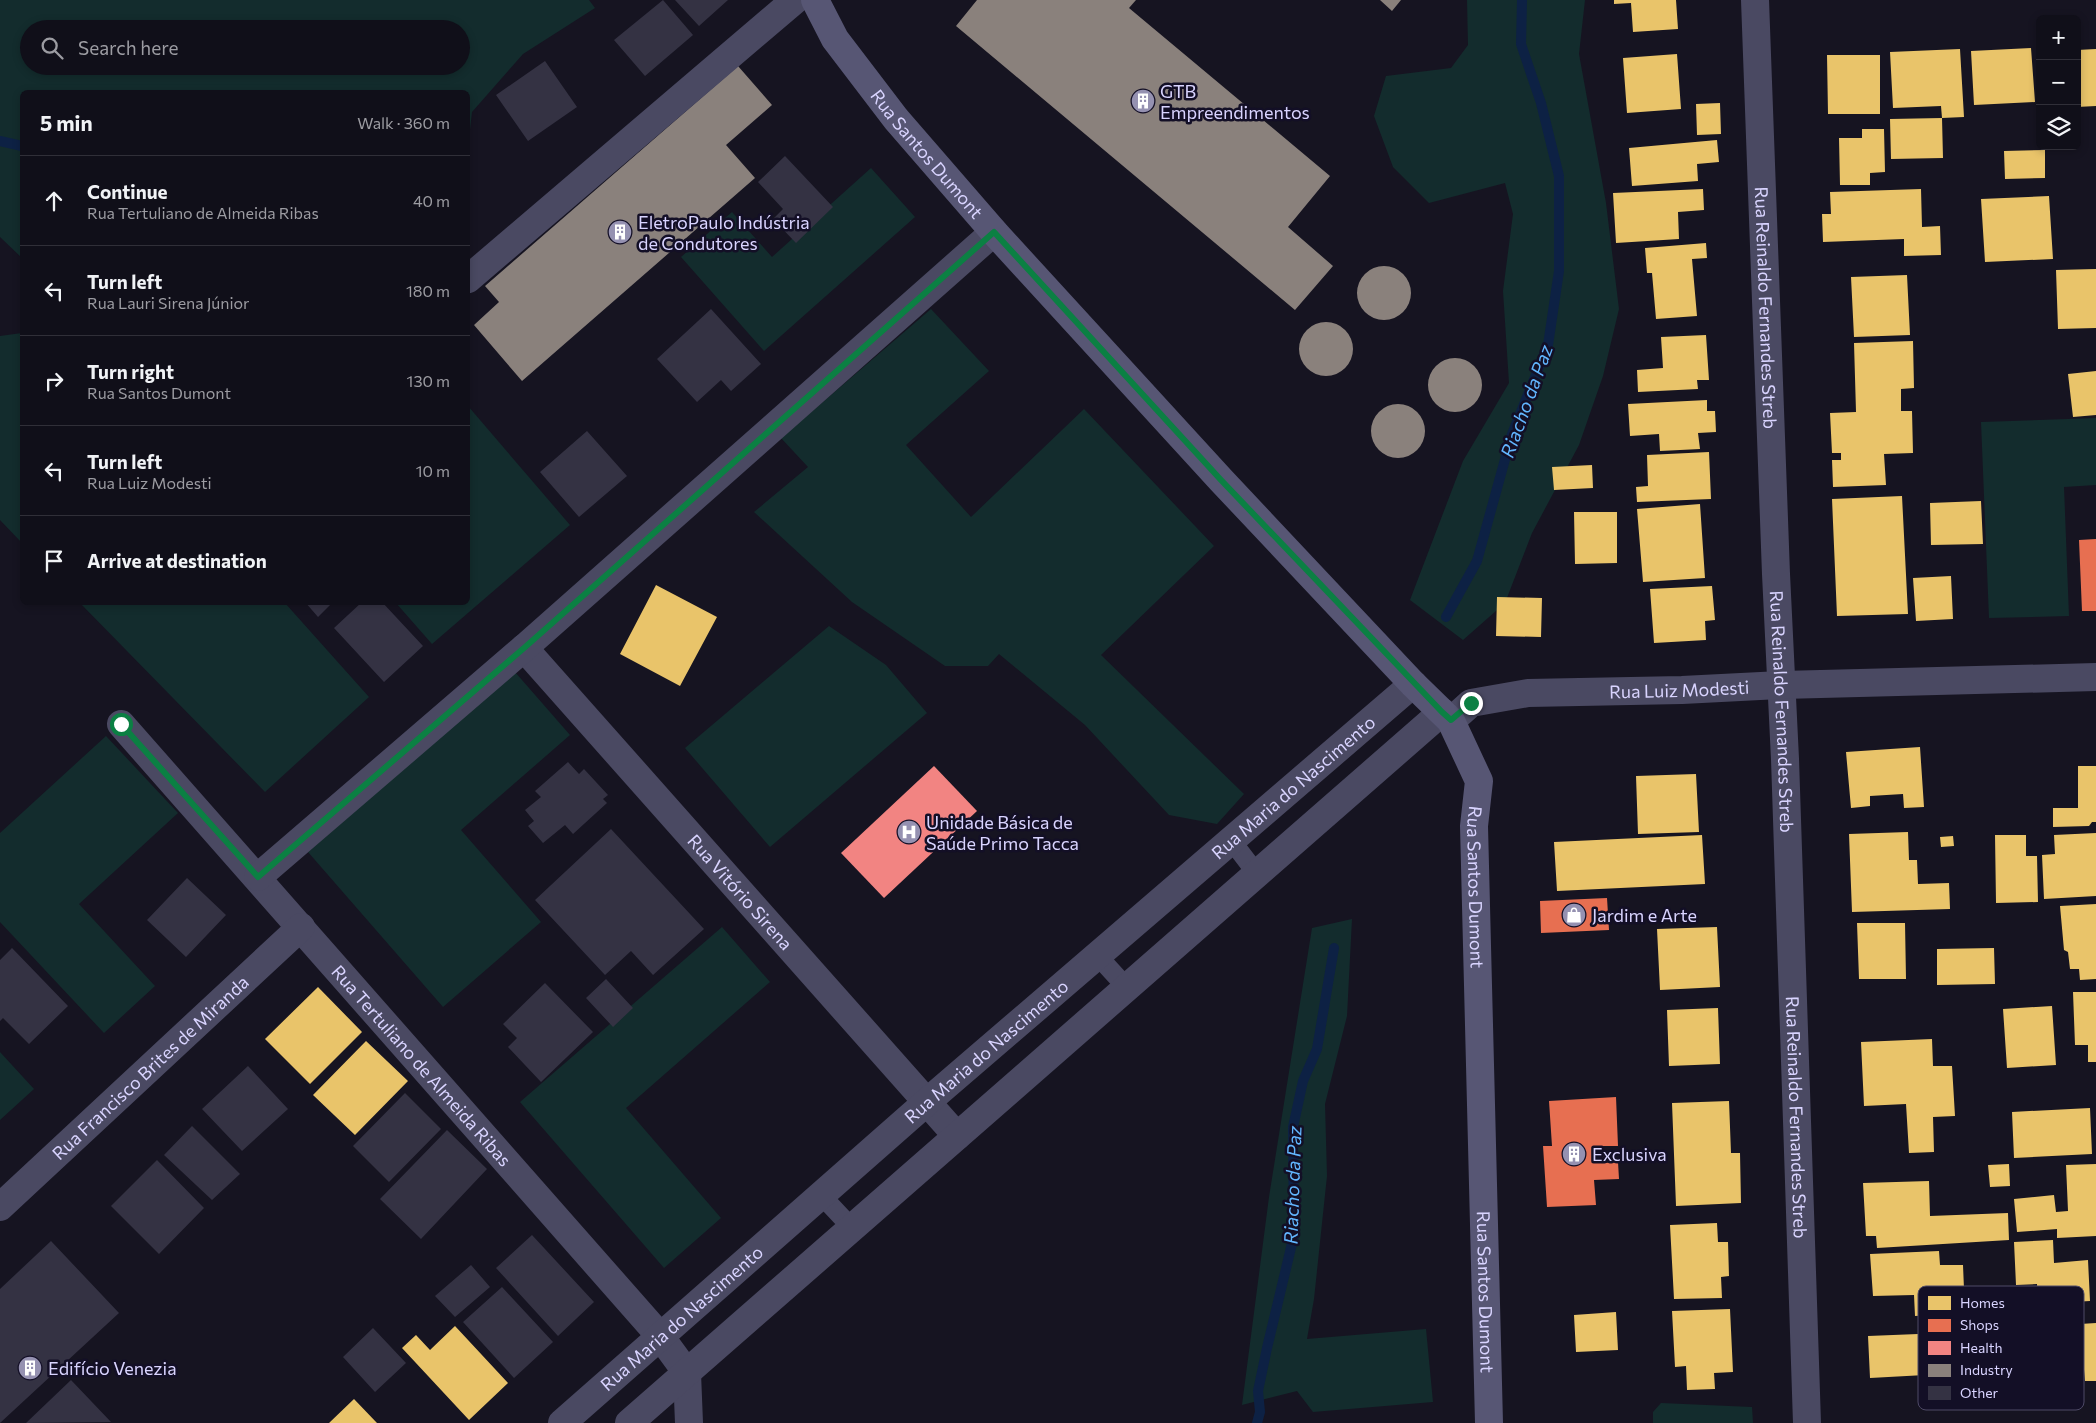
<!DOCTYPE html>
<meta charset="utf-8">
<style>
body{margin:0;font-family:Commissioner,sans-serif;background:#191822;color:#f1f3f6}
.controls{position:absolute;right:15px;top:15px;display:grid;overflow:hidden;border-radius:8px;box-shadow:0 2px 8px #0003}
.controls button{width:45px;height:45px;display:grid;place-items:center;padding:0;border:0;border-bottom:1px solid #302f38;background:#100f19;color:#f1f3f6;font:25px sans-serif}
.stop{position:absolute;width:15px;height:15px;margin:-11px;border:4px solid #0b8043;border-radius:50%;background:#fff}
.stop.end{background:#0b8043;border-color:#fff;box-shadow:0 1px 5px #0008}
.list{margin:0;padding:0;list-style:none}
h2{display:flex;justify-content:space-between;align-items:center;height:65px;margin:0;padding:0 20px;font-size:21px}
h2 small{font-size:16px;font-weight:400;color:#9c9ca2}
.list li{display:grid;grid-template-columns:32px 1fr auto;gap:15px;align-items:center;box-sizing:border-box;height:90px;padding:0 20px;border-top:1px solid #302f38}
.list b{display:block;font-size:19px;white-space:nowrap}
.list p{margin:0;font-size:16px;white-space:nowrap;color:#9c9ca2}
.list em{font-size:16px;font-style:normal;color:#9c9ca2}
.icon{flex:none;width:28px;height:28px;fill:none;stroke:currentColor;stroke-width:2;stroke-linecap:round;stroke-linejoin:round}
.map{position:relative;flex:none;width:2096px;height:1423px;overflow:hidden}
.search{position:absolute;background:#100f19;box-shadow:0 2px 8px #0003;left:20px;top:20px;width:450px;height:55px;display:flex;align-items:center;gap:12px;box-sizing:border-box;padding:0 18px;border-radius:28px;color:#9c9ca2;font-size:19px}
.panel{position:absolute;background:#100f19;box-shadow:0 2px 8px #0003;left:20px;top:90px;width:450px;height:515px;border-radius:8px}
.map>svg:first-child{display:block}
.green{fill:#132c2d;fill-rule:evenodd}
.homes{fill:#e9c46a}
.shops{fill:#e76f51}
.health{fill:#f28482}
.industry{fill:#8a817c}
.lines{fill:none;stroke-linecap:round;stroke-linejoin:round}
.stream{stroke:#0d2144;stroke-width:10}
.building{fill:#343243}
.service{stroke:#4a4962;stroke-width:19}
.minor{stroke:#4a4962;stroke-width:28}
.secondary{stroke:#575674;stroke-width:28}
.route{stroke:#0b8043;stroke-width:6}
.labels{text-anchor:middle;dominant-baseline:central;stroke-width:5;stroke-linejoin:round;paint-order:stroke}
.poi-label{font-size:18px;fill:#d9d4ff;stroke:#130f26;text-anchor:start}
.street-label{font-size:18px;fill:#d9d4ff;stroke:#130f26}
.water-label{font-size:19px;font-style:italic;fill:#62b6ff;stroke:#130f26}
.key{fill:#130f26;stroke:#4e4a67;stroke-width:1}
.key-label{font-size:14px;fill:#d9d4ff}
</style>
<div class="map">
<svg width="2096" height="1423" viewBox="0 0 2096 1423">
<rect width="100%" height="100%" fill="#161421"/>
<!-- green -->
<path class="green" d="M 0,0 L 589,0 L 595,8 L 523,54 L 472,112 L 468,147 L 468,92 L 22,92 L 22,258 L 0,237 ZM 29,29 L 461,29 L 461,66 L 29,66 Z
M 1467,0 L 1585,0 L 1579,54 L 1606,203 L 1619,309 L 1603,376 L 1579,445 L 1532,533 L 1505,603 L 1463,640 L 1410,600 L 1463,461 L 1509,383 L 1503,291 L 1513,214 L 1505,183 L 1429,203 L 1393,167 L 1374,116 L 1386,76 L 1451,68 L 1468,45 Z
M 871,168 L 915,217 L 764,351 L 681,257 L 732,212 L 772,257 Z
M 931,309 L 989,371 L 906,445 L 971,517 L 1084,409 L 1214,546 L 1101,655 L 1244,794 L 1217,824 L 1169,815 L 1085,725 L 999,654 L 988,666 L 945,666 L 852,602 L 754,512 L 808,467 L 781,438 Z
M 22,333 L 22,543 L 0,520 L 0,336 Z
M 468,406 L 570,525 L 432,644 L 396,603 L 468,602 Z
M 2096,418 L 2096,485 L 2064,487 L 2069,616 L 1989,618 L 1981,422 Z
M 80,603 L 285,603 L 369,697 L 265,792 Z
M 829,626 L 886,665 L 927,713 L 770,847 L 685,748 Z
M 515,672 L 570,735 L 461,830 L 541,922 L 443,1007 L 308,852 Z
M 106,736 L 178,813 L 79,904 L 155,986 L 104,1033 L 0,922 L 0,833 Z
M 1352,919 L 1347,1016 L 1325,1104 L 1327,1176 L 1314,1299 L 1307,1339 L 1426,1329 L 1433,1402 L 1313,1412 L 1297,1391 L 1242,1405 L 1269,1197 L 1312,928 Z
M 722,927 L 770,982 L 626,1108 L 721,1218 L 664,1268 L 520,1102 Z
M 0,1052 L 34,1089 L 0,1120 Z
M 1661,1403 L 1752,1407 L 1753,1423 L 1653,1423 L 1653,1412 Z"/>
<!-- homes -->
<path class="homes" d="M 1614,0 L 1676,0 L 1678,29 L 1633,32 L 1631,3 L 1614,4 Z
M 2031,48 L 2035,102 L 1974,105 L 1971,51 Z
M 1960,49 L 1964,117 L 1942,118 L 1941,106 L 1893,108 L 1890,52 Z
M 2096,49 L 2096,106 L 2077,107 L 2077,50 Z
M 1677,54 L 1681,109 L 1627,113 L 1623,58 Z
M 1827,55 L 1880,55 L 1880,114 L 1828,114 Z
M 1720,103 L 1721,134 L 1697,135 L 1696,104 Z
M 1942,118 L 1943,158 L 1891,159 L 1890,119 Z
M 1862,129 L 1884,129 L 1885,172 L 1870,173 L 1870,185 L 1840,185 L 1839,138 L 1862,138 Z
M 1717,140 L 1719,162 L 1697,164 L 1698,181 L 1632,186 L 1629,148 Z
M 2045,150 L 2045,178 L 2005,179 L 2004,151 Z
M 1703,189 L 1704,210 L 1678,212 L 1679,239 L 1616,243 L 1613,193 Z
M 1921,189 L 1922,227 L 1940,226 L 1941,255 L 1904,256 L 1904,239 L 1823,242 L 1822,214 L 1831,214 L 1830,192 Z
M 2049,196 L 2053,259 L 1985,262 L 1981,199 Z
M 1706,243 L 1707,258 L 1692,259 L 1697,316 L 1656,319 L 1652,273 L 1647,273 L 1645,248 Z
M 2096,269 L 2096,328 L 2058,329 L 2056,270 Z
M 1907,275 L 1910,335 L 1854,337 L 1851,277 Z
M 1706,335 L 1709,380 L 1697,380 L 1698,389 L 1638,392 L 1637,370 L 1663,368 L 1661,337 Z
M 1913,341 L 1914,388 L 1901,389 L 1901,411 L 1912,411 L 1913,453 L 1884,454 L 1886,485 L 1833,487 L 1832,460 L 1841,460 L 1841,453 L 1832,453 L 1830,413 L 1856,412 L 1854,343 Z
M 2096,371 L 2096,415 L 2073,417 L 2068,374 Z
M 1707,400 L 1707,411 L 1715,411 L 1716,432 L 1698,433 L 1700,449 L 1660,451 L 1659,434 L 1630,436 L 1628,404 Z
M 1709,452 L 1711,499 L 1637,502 L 1636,487 L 1648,486 L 1647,455 Z
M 1592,465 L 1593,488 L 1554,490 L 1552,467 Z
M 1902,496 L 1908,614 L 1837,616 L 1832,499 Z
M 1981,501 L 1983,544 L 1931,545 L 1930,503 Z
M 1700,504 L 1705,578 L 1643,582 L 1637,509 Z
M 1574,512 L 1617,512 L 1617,563 L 1575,564 Z
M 1951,576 L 1953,619 L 1916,621 L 1913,578 Z
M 656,585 L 717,617 L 680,686 L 620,654 Z
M 1712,586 L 1715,620 L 1705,621 L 1706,640 L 1654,643 L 1650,589 Z
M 1497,597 L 1542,598 L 1541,637 L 1496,636 Z
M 1920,747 L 1924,807 L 1904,808 L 1903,794 L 1870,796 L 1870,806 L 1851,808 L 1846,752 Z
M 2078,766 L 2096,766 L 2096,822 L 2092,822 L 2089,826 L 2053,827 L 2053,808 L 2078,808 Z
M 1696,774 L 1699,832 L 1638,834 L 1636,776 Z
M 1908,832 L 1909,860 L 1917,860 L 1918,884 L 1949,883 L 1950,909 L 1852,912 L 1849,834 Z
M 2096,833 L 2096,896 L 2044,899 L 2042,855 L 2055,854 L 2054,835 Z
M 1702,835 L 1705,884 L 1557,891 L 1554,842 Z
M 1995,835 L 2026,835 L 2026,856 L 2037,856 L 2038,902 L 1996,903 Z
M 1953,836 L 1954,846 L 1941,847 L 1940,837 Z
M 2096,904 L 2096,979 L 2080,980 L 2079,969 L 2070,969 L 2068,952 L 2064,950 L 2060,906 Z
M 1857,923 L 1905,923 L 1906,979 L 1859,979 Z
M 1717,927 L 1720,987 L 1660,990 L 1657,929 Z
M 1994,948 L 1995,984 L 1937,985 L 1937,949 Z
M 318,987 L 362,1032 L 310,1084 L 265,1039 Z
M 2073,992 L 2096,992 L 2096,1062 L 2088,1062 L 2088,1045 L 2075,1045 Z
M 2052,1006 L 2056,1065 L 2007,1068 L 2003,1009 Z
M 1718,1008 L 1720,1064 L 1669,1066 L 1667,1010 Z
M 1932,1039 L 1933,1066 L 1952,1066 L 1955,1116 L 1933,1117 L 1934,1152 L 1909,1153 L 1906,1104 L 1864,1106 L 1861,1042 Z
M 366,1041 L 408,1081 L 355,1135 L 313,1095 Z
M 1729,1101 L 1731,1153 L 1740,1153 L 1741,1203 L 1676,1206 L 1672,1103 Z
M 2090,1108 L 2092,1154 L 2014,1158 L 2012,1112 Z
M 2009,1164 L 2010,1186 L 1990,1187 L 1988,1165 Z
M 2096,1164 L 2096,1236 L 2057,1238 L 2057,1229 L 2017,1232 L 2014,1199 L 2054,1195 L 2056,1212 L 2068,1211 L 2066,1165 Z
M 1929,1181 L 1930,1216 L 2008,1213 L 2009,1240 L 1877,1248 L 1876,1236 L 1866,1236 L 1863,1183 Z
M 1717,1223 L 1718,1242 L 1728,1242 L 1729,1276 L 1721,1277 L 1722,1298 L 1674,1299 L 1670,1225 Z
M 2053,1240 L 2054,1263 L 2088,1260 L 2090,1301 L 2038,1304 L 2037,1284 L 2016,1285 L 2014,1242 Z
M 1939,1251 L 1940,1265 L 1963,1265 L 1965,1313 L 1915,1316 L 1914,1295 L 1873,1296 L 1870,1254 Z
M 1730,1309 L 1733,1372 L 1714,1373 L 1715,1389 L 1687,1390 L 1686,1366 L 1675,1367 L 1672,1311 Z
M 1616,1312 L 1618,1350 L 1576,1352 L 1574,1315 Z
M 2096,1323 L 2096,1381 L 2085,1381 L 2080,1324 Z
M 455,1326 L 508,1383 L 469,1420 L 402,1348 L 416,1335 L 430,1350 Z
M 1943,1333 L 1945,1385 L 1925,1386 L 1925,1375 L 1870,1378 L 1868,1336 Z
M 354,1399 L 377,1423 L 329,1423 Z"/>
<!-- shops -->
<path class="shops" d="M 2096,539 L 2096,611 L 2082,611 L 2079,540 Z
M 1607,898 L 1609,930 L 1541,933 L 1540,901 Z
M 1616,1097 L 1618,1146 L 1603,1146 L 1605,1163 L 1618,1162 L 1619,1179 L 1594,1180 L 1596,1205 L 1547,1207 L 1543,1146 L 1552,1146 L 1549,1101 Z"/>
<!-- health -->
<path class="health" d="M 934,766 L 977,811 L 884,898 L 841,853 Z"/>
<!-- industry -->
<path class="industry" d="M 977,0 L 1136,0 L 1129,8 L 1330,176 L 1288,227 L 1333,266 L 1295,310 L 956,26 Z
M 1380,0 L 1401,0 L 1392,11 Z
M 738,66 L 772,105 L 726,145 L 755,178 L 522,381 L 474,325 L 499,302 L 485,286 Z
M1357 293a27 27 0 1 1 54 0a27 27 0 1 1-54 0Z
M1299 349a27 27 0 1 1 54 0a27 27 0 1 1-54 0Z
M1428 385a27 27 0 1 1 54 0a27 27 0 1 1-54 0Z
M1371 431a27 27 0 1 1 54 0a27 27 0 1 1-54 0Z"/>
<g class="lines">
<!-- stream -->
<path class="stream" d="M 0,141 L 22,146
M 1446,617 L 1477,561 L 1512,434 L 1548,345 L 1559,271 L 1559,176 L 1541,103 L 1521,44 L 1522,0
M 1257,1423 L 1260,1412 L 1258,1391 L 1267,1348 L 1294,1235 L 1293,1127 L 1303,1081 L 1317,1049 L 1334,948"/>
</g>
<!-- building -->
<path class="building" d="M 663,0 L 693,35 L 645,76 L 614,40 Z
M 675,0 L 728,0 L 699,26 Z
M 545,61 L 577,107 L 528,141 L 496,95 Z
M 785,156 L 833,207 L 796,243 L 773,219 L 783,209 L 758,182 Z
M 711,309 L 761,364 L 731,391 L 721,380 L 697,402 L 657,359 Z
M 587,431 L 627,476 L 579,517 L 540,472 Z
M 305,602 L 333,602 L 318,617 Z
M 362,602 L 382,602 L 423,646 L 384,682 L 334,628 Z
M 568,762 L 579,774 L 584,769 L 608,795 L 603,799 L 607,803 L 573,834 L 565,825 L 543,843 L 528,826 L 534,821 L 525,810 L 541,797 L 535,791 Z
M 611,829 L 704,929 L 653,975 L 631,951 L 605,975 L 535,900 Z
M 187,878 L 226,915 L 186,957 L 147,920 Z
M 12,948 L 68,1006 L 29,1044 L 3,1018 L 0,1021 L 0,960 Z
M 606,979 L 633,1008 L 613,1027 L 586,998 Z
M 545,983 L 593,1032 L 541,1082 L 508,1047 L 517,1038 L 503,1024 Z
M 248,1066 L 288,1109 L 242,1151 L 202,1109 Z
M 405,1093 L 441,1129 L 389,1182 L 353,1146 Z
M 192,1126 L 240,1174 L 212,1200 L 164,1155 Z
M 447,1130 L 487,1169 L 421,1239 L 380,1199 Z
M 157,1160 L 204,1208 L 159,1254 L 111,1206 Z
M 532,1235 L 594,1302 L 558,1336 L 496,1268 Z
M 51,1241 L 119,1313 L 0,1423 L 0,1289 Z
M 471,1265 L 490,1287 L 455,1317 L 435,1296 Z
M 502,1287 L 553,1342 L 514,1378 L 463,1322 Z
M 373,1328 L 406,1363 L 375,1392 L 343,1357 Z
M 71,1380 L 111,1422 L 26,1423 Z"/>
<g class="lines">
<!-- service -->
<path class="service" d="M 1231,840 L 1257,874
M 1097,955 L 1127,988
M 821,1195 L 852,1228"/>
<!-- minor -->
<g class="minor">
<path id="s1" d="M 1755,0 L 1776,574 L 1785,759 L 1807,1423"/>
<path d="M 468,279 L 795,0"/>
<path id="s2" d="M 524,648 L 957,1136"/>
<path id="s3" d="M 1451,721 L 1471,703 L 1528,693 L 1682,690 L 1782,685 L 2096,677"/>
<path id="s4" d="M 121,724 L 660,1336 L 687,1373 L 689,1423"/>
<path d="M 258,877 L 524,648 L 994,232"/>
<path id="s5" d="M 0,1207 L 301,927"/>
<path id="s6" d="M 562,1423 L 928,1101 L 1413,684"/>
<path d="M 629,1423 L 1442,712"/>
</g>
<!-- secondary -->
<path class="secondary" id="s7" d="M 815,0 L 835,39 L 896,119 L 994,232 L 1221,480 L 1413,684 L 1451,721 L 1479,781 L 1474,826 L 1489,1423"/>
</g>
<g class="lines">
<!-- route -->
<path class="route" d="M 121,724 L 258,877 L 524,648 L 994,232 L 1221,480 L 1442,712 L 1451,720 L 1471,703"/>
</g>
<!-- icons -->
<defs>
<g id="building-disc" transform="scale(1.25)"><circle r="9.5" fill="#9591b1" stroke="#130f26"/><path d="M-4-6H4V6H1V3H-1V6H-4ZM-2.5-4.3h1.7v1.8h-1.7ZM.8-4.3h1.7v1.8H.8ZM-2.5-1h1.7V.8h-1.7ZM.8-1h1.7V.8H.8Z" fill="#fff"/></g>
<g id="hospital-disc" transform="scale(1.25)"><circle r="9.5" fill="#9591b1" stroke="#130f26"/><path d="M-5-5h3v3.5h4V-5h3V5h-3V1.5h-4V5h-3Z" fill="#fff"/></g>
<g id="shop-disc" transform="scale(1.25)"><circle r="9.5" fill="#9591b1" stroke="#130f26"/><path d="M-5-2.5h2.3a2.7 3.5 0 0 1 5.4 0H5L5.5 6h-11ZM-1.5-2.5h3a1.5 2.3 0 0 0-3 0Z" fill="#fff"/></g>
</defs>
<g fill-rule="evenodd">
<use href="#building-disc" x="1143" y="101"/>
<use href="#building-disc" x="620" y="232"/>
<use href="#hospital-disc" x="909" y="832"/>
<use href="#shop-disc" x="1574" y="915"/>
<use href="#building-disc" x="1574" y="1154"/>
<use href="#building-disc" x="30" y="1368"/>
</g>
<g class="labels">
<!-- poi labels -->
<g class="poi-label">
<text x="1160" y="91">GTB<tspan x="1160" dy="21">Empreendimentos</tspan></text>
<text x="638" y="222">EletroPaulo Indústria<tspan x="638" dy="21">de Condutores</tspan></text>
<text x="926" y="822">Unidade Básica de<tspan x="926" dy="21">Saúde Primo Tacca</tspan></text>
<text x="1592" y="915">Jardim e Arte</text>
<text x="1592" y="1154">Exclusiva</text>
<text x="48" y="1368">Edifício Venezia</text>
</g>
<!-- street labels -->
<g class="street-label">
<text stroke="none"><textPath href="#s7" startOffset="191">Rua Santos Dumont</textPath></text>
<text stroke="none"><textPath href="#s1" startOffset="308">Rua Reinaldo Fernandes Streb</textPath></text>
<text stroke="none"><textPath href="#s3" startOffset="236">Rua Luiz Modesti</textPath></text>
<text stroke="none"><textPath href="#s1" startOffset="712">Rua Reinaldo Fernandes Streb</textPath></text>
<text stroke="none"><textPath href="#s6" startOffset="969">Rua Maria do Nascimento</textPath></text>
<text stroke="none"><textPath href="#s7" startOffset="1136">Rua Santos Dumont</textPath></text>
<text stroke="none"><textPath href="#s2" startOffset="326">Rua Vitório Sirena</textPath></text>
<text stroke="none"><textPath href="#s6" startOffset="564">Rua Maria do Nascimento</textPath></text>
<text stroke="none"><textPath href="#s4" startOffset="455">Rua Tertuliano de Almeida Ribas</textPath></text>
<text stroke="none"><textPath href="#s5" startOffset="205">Rua Francisco Brites de Miranda</textPath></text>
<text stroke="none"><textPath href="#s1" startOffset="1118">Rua Reinaldo Fernandes Streb</textPath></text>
<text stroke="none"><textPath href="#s7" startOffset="1541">Rua Santos Dumont</textPath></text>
<text stroke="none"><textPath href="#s6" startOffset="159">Rua Maria do Nascimento</textPath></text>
</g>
<!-- water labels -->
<g class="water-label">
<text transform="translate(1526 401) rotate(-70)">Riacho da Paz</text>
<text transform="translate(1292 1185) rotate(-88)">Riacho da Paz</text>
</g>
</g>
<!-- legend -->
<rect x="1918" y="1286" width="166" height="124" rx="8" class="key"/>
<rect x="1928" y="1296" width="23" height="14" fill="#e9c46a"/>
<rect x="1928" y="1319" width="23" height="13" fill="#e76f51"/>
<rect x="1928" y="1341" width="23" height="14" fill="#f28482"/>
<rect x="1928" y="1364" width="23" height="13" fill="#8a817c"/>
<rect x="1928" y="1386" width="23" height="14" fill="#343243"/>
<g class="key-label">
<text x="1960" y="1308">Homes</text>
<text x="1960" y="1330">Shops</text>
<text x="1960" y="1353">Health</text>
<text x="1960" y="1375">Industry</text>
<text x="1960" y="1398">Other</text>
</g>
</svg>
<div class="controls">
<button>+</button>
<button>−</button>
<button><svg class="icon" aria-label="layers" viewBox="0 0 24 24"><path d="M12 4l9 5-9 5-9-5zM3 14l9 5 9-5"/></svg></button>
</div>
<div class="stop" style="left:121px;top:724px"></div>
<div class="stop end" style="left:1471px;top:703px"></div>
<div class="search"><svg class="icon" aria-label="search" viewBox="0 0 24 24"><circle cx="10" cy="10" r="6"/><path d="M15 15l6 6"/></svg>Search here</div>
<section class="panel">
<h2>5 min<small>Walk · 360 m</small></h2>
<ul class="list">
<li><svg class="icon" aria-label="ahead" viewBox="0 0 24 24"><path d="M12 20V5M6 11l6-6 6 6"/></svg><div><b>Continue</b><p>Rua Tertuliano de Almeida Ribas</p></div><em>40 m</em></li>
<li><svg class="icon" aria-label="left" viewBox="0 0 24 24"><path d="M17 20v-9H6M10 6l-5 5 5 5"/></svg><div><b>Turn left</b><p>Rua Lauri Sirena Júnior</p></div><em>180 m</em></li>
<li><svg class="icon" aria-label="right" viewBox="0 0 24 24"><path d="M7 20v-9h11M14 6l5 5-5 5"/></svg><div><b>Turn right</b><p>Rua Santos Dumont</p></div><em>130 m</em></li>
<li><svg class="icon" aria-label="left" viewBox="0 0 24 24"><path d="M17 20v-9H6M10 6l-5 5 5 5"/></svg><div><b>Turn left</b><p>Rua Luiz Modesti</p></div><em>10 m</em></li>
<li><svg class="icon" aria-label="arrive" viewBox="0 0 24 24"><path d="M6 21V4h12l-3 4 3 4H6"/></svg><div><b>Arrive at destination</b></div></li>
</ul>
</section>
</div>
